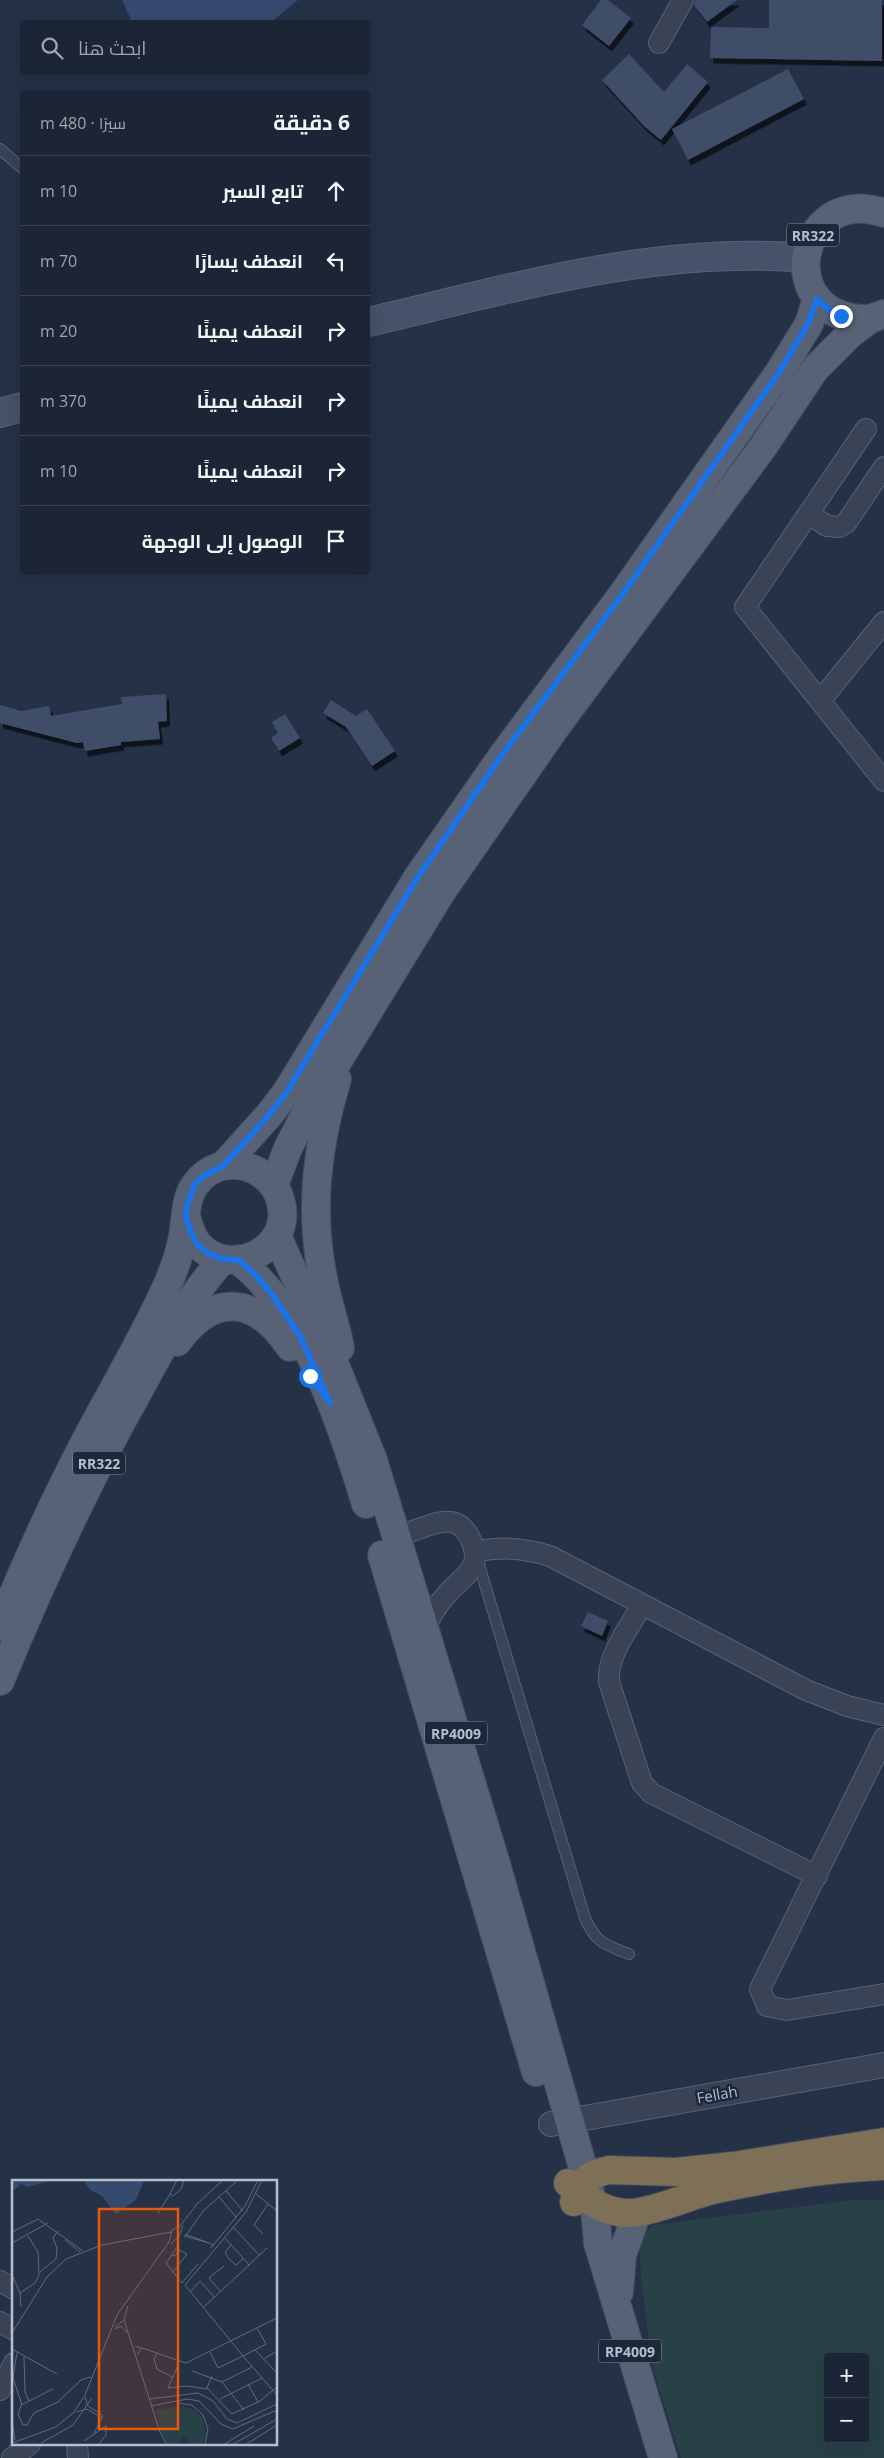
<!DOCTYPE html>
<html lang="ar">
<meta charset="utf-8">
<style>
body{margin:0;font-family:"Open Sans",Cairo,sans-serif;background:#293141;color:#f1f3f6;direction:rtl}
.controls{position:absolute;right:15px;bottom:15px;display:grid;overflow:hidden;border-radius:5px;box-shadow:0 5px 20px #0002}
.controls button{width:45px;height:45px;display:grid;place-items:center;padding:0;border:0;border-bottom:1px solid #3a4250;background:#1c2535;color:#f1f3f6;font:25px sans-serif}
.stop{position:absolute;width:15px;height:15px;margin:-11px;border:4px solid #1a73e8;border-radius:50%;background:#fff}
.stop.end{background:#1a73e8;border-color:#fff;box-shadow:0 1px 5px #0008}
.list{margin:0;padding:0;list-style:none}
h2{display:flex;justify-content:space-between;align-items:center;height:65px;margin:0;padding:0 20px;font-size:21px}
h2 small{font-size:16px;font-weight:400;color:#a0a5ad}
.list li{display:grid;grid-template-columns:32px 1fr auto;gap:15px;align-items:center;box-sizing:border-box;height:70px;padding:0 20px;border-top:1px solid #3a4250}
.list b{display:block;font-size:19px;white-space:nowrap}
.list em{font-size:16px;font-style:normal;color:#a0a5ad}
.icon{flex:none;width:28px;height:28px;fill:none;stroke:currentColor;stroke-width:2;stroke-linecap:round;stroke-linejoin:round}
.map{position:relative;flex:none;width:884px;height:2458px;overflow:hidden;direction:ltr}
.search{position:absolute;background:#1c2535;box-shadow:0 5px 20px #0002;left:20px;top:20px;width:350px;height:55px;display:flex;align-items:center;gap:12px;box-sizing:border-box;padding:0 18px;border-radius:5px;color:#a0a5ad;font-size:19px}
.panel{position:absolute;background:#1c2535;box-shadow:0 5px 20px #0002;left:20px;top:90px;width:350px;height:485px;border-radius:5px;direction:rtl}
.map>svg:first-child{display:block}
.green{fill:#274147;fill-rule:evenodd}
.water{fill:#364a6f}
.building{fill:#414d67;filter:url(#shadow)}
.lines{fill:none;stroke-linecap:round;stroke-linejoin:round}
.service-casing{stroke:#586173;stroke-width:12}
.minor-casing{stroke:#586173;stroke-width:22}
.tertiary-casing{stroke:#586173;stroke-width:26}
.secondary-casing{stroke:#586173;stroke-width:30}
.primary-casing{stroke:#434c5f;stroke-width:30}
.motorway-casing{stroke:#414b5d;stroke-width:30}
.service{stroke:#3a4356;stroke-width:10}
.minor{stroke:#3a4356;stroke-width:20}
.tertiary{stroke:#3a4356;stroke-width:24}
.secondary{stroke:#475169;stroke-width:28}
.primary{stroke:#586276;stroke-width:28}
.motorway{stroke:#7d7056;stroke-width:28}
.route{stroke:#1a73e8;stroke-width:6}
.labels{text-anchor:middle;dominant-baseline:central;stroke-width:5;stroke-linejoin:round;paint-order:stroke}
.shield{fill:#1e283b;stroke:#8992a3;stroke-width:1}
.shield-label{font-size:14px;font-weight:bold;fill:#b7bfcf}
.street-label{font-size:15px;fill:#b7bfcf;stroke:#1e283b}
.inset-road{fill:none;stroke:#5f6a7d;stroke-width:1}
.view{fill:#e8590c;fill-opacity:0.15;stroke:#e8590c;stroke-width:2.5}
.inset-edge{fill:none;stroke:#b7bfcf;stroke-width:2.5}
</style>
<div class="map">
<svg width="884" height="2458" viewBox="0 0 884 2458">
<defs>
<filter id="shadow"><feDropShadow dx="3" dy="5.5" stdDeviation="0" flood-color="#0009"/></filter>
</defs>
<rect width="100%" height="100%" fill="#253147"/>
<!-- green -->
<path class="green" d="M 855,2200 L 884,2200 L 884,2458 L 681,2458 L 653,2369 L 641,2279 L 639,2242 L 653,2225 ZM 828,2357 L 865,2357 L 865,2439 L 828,2439 Z"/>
<!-- water -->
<path class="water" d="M 122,0 L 298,0 L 271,22 L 132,22 Z"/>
<!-- building -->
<path class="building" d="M 601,0 L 608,0 L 631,18 L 609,46 L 582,25 Z
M 695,0 L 737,0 L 707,22 L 694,5 Z
M 769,0 L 882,0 L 882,61 L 710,58 L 711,27 L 769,28 Z
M 629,54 L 664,92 L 687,64 L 708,82 L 661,140 L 644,126 L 602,80 Z
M 788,69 L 804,99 L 688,160 L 672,129 Z
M 166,694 L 167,721 L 158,722 L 160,739 L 121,742 L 121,745 L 85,751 L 83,742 L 77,743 L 0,723 L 0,705 L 21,711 L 49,706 L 51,716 L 122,704 L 121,697 Z
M 331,700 L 356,716 L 367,709 L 395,751 L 372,766 L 346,727 L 323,713 Z
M 285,714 L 300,738 L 279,751 L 271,738 L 278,733 L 272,722 Z
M 588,1612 L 608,1621 L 602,1636 L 581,1626 Z"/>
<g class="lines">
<!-- service casing -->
<g class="service-casing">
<path id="service" d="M 0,149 L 22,168
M 477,1558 L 585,1918 C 596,1943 605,1945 629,1954"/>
</g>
<!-- minor casing -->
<g class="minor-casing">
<path id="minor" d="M 659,43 L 683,0
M 866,429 L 745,607 L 884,781
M 809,514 L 827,526 L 839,527 L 846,523 L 884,467
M 820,701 L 884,622
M 395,1535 C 413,1535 433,1519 451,1522 C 459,1523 465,1529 469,1536 C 485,1567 466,1573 447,1594 C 438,1604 430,1616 425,1630
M 475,1552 C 501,1546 525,1548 550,1556 L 806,1690 L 847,1706 L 884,1715
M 642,1605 C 629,1628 607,1655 609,1682 L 642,1783 L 651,1793 L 817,1876
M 884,1738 L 760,1989 L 767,2006 L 787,2010 L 884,1994
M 0,2281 L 14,2289
M 0,2322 L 14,2330
M 0,2390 L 14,2363
M 77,2444 L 78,2458
M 12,2458 L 30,2444"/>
</g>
<!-- tertiary casing -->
<g class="tertiary-casing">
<path id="tertiary" d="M 551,2124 L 884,2065"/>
</g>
<!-- secondary casing -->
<g class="secondary-casing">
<path id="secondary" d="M 368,322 C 510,289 657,245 805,258
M 0,413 L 22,407"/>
</g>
<!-- primary casing -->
<g class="primary-casing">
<path id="primary" d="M 870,319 C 771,322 795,183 884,213
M 337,1079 C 317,1145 309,1210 323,1278 C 327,1302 336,1324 340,1348
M 223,1166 L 269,1115 L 286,1093 L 418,877 L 503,755 L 622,595 L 780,371 L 809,324 L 817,299
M 274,1185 L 288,1148 L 306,1113 L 442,891 L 555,728 L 763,447 L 815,369 L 850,334 L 870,319 L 884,314
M 277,1236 L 335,1365 L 373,1460 L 496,1864 L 595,2210 L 598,2243 L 663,2458
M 238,1260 C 306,1313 342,1425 366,1504
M 177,1342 C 215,1291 256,1297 290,1347
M 382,1555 L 536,2072
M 0,1626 C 26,1563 54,1501 86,1440 C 113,1389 143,1339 167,1286 C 174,1270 180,1253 183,1236 C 186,1219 185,1199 195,1185 C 221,1148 277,1166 282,1208 C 288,1254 226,1278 198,1244 C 191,1236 189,1226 186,1216
M 0,1681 C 41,1581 86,1484 139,1390 C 164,1344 188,1298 223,1259
M 619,2292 L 622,2255 L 637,2213"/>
</g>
<!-- motorway casing -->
<g class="motorway-casing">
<path id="motorway" d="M 568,2183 C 585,2198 601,2211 625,2213 C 649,2214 688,2196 713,2190 C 767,2178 829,2168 884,2166
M 574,2202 C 580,2182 588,2174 609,2170 L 676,2172 L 733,2166 L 884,2142"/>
</g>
<!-- service -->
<use href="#service" class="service"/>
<!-- minor -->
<use href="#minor" class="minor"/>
<!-- tertiary -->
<use href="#tertiary" class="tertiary"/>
<!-- secondary -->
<use href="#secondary" class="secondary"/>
<!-- primary -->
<use href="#primary" class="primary"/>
<!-- motorway -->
<use href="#motorway" class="motorway"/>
</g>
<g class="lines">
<!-- route -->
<path class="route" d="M 310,1376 L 330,1403 L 300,1336 L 271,1293 L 254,1273 L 238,1260 L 223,1259 L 209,1254 L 197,1244 L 190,1230 L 186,1216 L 187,1205 L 195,1184 L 203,1176 L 223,1166 L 269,1115 L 286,1093 L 418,877 L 502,755 L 622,595 L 780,371 L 808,324 L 817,299 L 828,309 L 841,316"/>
</g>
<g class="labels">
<!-- shield labels -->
<g class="shield">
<rect x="787" y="223.5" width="52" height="23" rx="4"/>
<rect x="73" y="1451.5" width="52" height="23" rx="4"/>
<rect x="425" y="1721.5" width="62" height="23" rx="4"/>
<rect x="599" y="2339.5" width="62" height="23" rx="4"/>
</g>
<g class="shield-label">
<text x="813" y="235">RR322</text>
<text x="99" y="1463">RR322</text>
<text x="456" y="1733">RP4009</text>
<text x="630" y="2351">RP4009</text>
</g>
<!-- street labels -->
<g class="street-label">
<text transform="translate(717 2094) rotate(-10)">Fellah</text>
</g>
</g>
<!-- overview -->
<g transform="translate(12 2180)">
<rect width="265" height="265" fill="#253147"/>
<path d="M 169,226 L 183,230 L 190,237 L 194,256 L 190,265 L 178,265 L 171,255 L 165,265 L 157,265 L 151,257 L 144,230 Z" fill="#274147"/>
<path d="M 0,0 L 40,0 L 16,7 L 9,4 L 0,12 ZM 72,0 L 132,0 L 124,20 L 104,34 L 90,16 L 78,10 Z" fill="#364a6f"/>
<path class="inset-road" d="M 165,0 L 158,14 L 161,16 L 169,9 L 172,0M 214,11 L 231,31M 244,14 L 265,31M 207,17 L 224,37M 146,33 L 158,14M 221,47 L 248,76M 0,52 L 26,39 L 71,71M 173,54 L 202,65M 251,54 L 242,45 L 256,24M 172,56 L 194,62M 173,57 L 191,31 L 226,0M 212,57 L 238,86M 53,60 L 68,72M 0,63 L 36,43M 159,64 L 168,55 L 171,45M 219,65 L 213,72 L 217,79 L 224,85 L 231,79M 165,67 L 154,83 L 170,103 L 186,84M 199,68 L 233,26 L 246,0M 160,75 L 163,76 L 167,70 L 175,74 L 161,92M 28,92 L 44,79 L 45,68 L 41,58 L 46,51M 0,95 L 8,113 L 9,127M 179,111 L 188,101 L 203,118M 209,112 L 197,98 L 212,86M 8,113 L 23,103 L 27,95 L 26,72 L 16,56M 192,127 L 255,68M 112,140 L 148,252 L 155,265M 103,147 L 112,140 L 116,126M 245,148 L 254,164 L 231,176 L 265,215M 103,149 L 109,146 L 115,153M 0,153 L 35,97 L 54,79 L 90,65 L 159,52M 123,166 L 130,168 L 125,175M 130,168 L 174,183 L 265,138M 0,169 L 45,194M 243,170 L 265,193M 5,172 L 1,198 L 10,225M 198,172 L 206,188 L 231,176 L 173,105 L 234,32 L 250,0M 145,173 L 142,179 L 145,189 L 160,197M 12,177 L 13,212 L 17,221M 252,179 L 265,171M 167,183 L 156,208 L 175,206 L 195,209M 180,191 L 210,202 L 232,230M 200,196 L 195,208 L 220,234 L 248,221 L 265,207M 210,202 L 240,187M 236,204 L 246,222M 41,209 L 9,225 L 6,234 L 11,245 L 15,245 L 22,233 L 46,222 L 69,200 L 79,197M 73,217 L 76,226 L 90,235 L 90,238M 137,219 L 186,213 L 201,221 L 215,239 L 225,243 L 265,224M 208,219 L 250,198M 166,223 L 180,225 L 191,235 L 196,249 L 193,265M 139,226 L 175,219 L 187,221 L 209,244 L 221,249 L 265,230M 64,232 L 75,229 L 90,238M 0,240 L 3,260M 82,253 L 90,238M 72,261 L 94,246 L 94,255 L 86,265M 0,263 L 44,247 L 62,232 L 73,215 L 105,135 L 157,62 L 160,50 L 168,46 L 186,23 L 211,0M 29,263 L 61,245 L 80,218M 211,265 L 242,246M 220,265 L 265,239M 233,265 L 265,245"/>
<path class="view" d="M 87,29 L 166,29 L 166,249 L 87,249 Z"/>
<rect width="265" height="265" class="inset-edge"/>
</g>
</svg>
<div class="controls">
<button>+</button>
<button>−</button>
</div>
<div class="stop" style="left:310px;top:1376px"></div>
<div class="stop end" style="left:841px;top:316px"></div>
<div class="search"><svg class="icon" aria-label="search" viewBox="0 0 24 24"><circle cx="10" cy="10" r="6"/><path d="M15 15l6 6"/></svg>ابحث هنا</div>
<section class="panel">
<h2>6 دقيقة<small>سيرًا · 480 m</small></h2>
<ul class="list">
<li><svg class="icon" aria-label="ahead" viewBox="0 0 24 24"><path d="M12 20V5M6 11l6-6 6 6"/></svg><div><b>تابع السير</b></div><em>10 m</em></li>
<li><svg class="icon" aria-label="left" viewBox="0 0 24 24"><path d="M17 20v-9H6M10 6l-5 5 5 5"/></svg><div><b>انعطف يسارًا</b></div><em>70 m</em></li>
<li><svg class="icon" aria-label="right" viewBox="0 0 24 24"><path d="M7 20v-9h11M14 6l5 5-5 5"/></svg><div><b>انعطف يمينًا</b></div><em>20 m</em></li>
<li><svg class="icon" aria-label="right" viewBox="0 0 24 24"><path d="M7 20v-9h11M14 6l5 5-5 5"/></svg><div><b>انعطف يمينًا</b></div><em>370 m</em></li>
<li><svg class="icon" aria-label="right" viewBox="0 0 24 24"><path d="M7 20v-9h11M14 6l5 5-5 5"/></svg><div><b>انعطف يمينًا</b></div><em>10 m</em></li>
<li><svg class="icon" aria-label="arrive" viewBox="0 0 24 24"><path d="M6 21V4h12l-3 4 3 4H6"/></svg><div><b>الوصول إلى الوجهة</b></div></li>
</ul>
</section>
</div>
